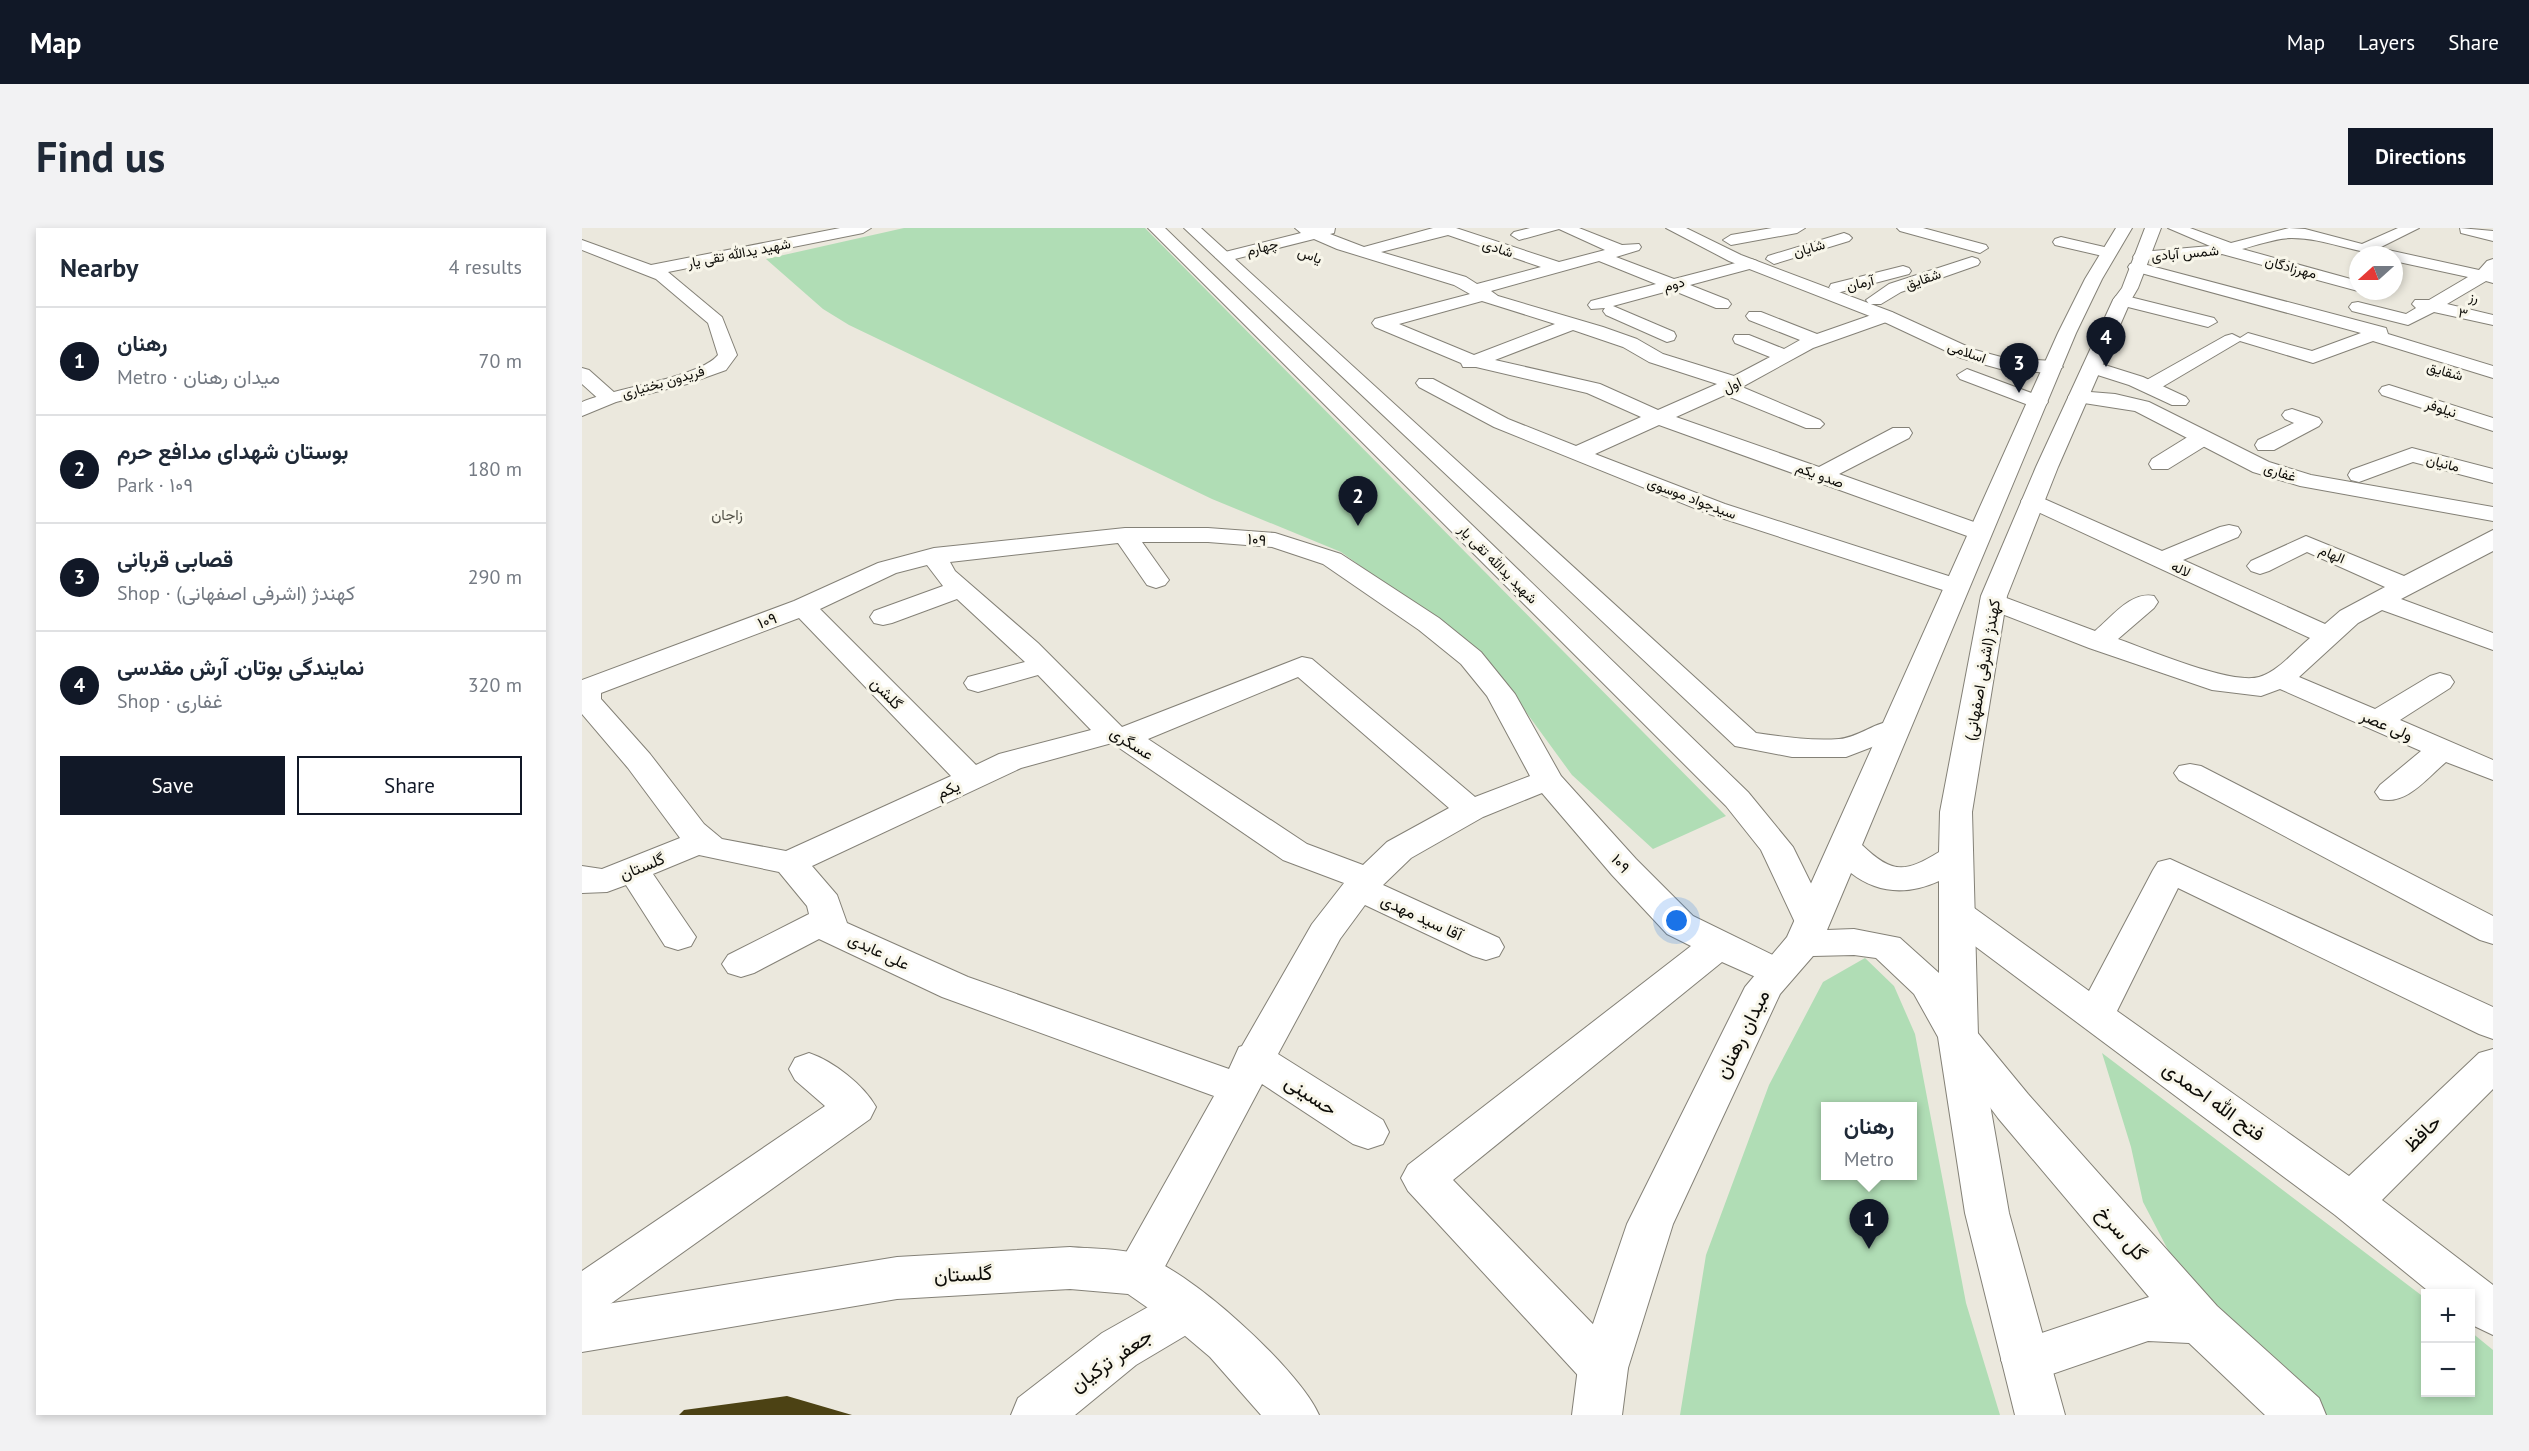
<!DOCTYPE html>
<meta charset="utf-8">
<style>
body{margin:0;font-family:"PT Sans",Vazirmatn,sans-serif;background:#f2f2f3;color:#1f2937}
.controls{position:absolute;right:18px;bottom:18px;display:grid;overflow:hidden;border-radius:0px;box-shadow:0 3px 9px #0003}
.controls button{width:54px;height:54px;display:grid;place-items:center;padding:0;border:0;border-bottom:2px solid #e0e1e3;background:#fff;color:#1f2937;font:30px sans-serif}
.compass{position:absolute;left:1767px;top:18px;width:54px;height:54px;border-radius:50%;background:#fff;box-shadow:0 3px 9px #0003;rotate:249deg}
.you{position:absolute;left:1095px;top:693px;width:21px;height:21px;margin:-15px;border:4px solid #fff;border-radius:50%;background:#1a73e8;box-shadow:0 0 0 9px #1a73e833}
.badge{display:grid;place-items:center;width:39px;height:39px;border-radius:50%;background:#111827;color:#fff;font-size:20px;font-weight:700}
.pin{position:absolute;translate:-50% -50px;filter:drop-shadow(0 2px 3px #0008)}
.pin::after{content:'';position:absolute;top:32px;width:21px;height:18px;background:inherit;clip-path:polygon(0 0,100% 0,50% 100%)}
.popup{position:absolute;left:1239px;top:874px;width:96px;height:78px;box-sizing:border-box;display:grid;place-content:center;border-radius:0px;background:#fff;filter:drop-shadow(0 2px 4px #0005);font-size:20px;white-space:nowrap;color:#747a83}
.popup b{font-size:22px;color:#1f2937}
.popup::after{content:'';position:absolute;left:50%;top:100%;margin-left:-12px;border:12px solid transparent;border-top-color:#fff}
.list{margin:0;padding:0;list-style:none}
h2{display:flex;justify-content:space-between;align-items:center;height:78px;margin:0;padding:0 24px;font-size:26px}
h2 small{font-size:20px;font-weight:400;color:#747a83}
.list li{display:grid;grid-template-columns:39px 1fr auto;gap:18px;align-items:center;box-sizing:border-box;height:108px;padding:0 24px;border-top:2px solid #e0e1e3}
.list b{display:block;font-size:22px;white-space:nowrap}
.list p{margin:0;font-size:20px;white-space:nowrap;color:#747a83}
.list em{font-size:20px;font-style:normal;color:#747a83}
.actions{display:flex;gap:12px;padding:18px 24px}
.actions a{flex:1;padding:14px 0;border:2px solid #111827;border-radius:0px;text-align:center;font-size:21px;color:#111827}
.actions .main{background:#111827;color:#fff}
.map{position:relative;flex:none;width:1911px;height:1187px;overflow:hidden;border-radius:0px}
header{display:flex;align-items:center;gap:36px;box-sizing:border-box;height:84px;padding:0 30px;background:#111827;color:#fff}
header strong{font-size:28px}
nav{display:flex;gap:33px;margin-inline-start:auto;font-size:21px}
.intro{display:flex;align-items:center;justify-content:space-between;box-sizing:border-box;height:144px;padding:0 36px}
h1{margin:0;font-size:42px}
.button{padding:15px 27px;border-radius:0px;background:#111827;color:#fff;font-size:21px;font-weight:700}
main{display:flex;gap:36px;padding:0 36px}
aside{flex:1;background:#fff;border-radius:0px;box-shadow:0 3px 9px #0003}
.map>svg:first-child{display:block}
.green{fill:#b0ddb5;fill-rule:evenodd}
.building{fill:#4c4214}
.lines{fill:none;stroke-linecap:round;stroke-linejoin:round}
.street-casing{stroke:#848177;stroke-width:2}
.secondary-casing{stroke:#848177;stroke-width:2}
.primary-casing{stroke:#848177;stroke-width:2}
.street{fill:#fff;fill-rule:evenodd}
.secondary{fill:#fff;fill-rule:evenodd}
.primary{fill:#fff;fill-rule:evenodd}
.labels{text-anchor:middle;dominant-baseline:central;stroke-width:6;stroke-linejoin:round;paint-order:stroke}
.far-street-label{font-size:14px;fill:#0d0c08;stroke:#f8f6ea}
.far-neighbourhood-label{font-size:15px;fill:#525047;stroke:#f8f6ea}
.street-label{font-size:16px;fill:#0d0c08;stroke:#f8f6ea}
.near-street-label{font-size:20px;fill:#0d0c08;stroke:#f8f6ea}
</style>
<header>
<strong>Map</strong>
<nav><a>Map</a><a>Layers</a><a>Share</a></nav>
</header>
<div class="intro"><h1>Find us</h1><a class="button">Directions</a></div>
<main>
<aside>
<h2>Nearby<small>4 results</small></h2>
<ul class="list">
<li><span class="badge">1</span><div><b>رهنان</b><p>Metro · میدان رهنان</p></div><em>70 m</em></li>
<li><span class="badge">2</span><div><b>بوستان شهدای مدافع حرم</b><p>Park · ۱۰۹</p></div><em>180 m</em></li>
<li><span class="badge">3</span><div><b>قصابی قربانی</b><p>Shop · کهندژ (اشرفی اصفهانی)</p></div><em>290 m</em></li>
<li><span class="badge">4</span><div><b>نمایندگی بوتان. آرش مقدسی</b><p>Shop · غفاری</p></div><em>320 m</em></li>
</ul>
<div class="actions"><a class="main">Save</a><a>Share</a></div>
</aside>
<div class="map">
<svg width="1911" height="1187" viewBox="0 0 1911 1187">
<rect width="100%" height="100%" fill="#ebe8dd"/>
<!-- green -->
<path class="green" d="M 322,0 L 563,0 L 1144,588 L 1071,621 L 990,547 L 903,428 L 759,324 L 630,271 L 267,97 L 241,81 L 184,31 Z
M 1283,730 L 1312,758 L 1333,806 L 1384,1075 L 1418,1187 L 1098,1187 L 1124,1027 L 1187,857 L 1241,754 ZM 1330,878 L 1330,948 L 1244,948 L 1244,878 Z
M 1520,825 L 1843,1070 L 1844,1164 L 1888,1164 L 1889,1104 L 1911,1122 L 1911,1187 L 1744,1187 L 1635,1092 L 1597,1043 L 1561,974 L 1549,919 Z"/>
<!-- building -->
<path class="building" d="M 205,1168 L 270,1187 L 97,1187 L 102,1182 Z"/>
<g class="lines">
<!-- street casing -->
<g class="street-casing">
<path id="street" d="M 713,0 L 753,0 L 752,5 L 748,6 L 782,19 L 851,0 L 874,0 L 977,34 L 1023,22 L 977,1 L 937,12 L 929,7 L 932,4 L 948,0 L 997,0 L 1040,17 L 1057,16 L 1059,19 L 1057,22 L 1034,29 L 1092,51 L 1169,31 L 1175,33 L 1177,36 L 1175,39 L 1108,57 L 1146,72 L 1149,76 L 1146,80 L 1134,80 L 1090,62 L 1031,78 L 1092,104 L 1094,108 L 1092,112 L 1085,114 L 1024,87 L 1021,83 L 1023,80 L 1009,81 L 1006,77 L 1009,73 L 1074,56 L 1017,33 L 909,63 L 916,68 L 1021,99 L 1055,111 L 1081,126 L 1152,148 L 1188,129 L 1153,115 L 1151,111 L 1153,107 L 1167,107 L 1202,121 L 1218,112 L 1167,92 L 1164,88 L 1167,84 L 1179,84 L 1235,106 L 1298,84 L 1310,84 L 1313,88 L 1310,92 L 1231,120 L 1160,159 L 1238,192 L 1242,196 L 1238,200 L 1224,200 L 1143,167 L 1094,189 L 1237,239 L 1311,200 L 1327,200 L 1330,205 L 1327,210 L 1257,246 L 1406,299 L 1409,304 L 1406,309 L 1397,311 L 1388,309 L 1077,197 L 1013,226 L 1143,276 L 1382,353 L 1386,358 L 1382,363 L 1373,366 L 1364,363 L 1127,286 L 912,199 L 837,159 L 834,155 L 837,151 L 851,151 L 926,191 L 994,218 L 1059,189 L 1005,165 L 894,139 L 881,139 L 879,135 L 793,99 L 790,95 L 793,91 L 888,66 L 872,57 L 755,21 L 732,11 L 641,34 L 633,29 L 635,26 L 719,5 ZM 866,7 L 959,39 L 895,56 L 884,49 L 799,24 ZM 900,73 L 973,96 L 892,127 L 817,96 ZM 991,102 L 1041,119 L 1067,134 L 1135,156 L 1076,182 L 1018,156 L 913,132 Z
M 1190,0 L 1223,0 L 1215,5 L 1149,17 L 1141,12 L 1149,7 Z
M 1315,0 L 1341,0 L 1404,17 L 1406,20 L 1398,25 L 1318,3 Z
M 1586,0 L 1608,0 L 1649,15 L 1707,0 L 1723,1 L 1780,16 L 1816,0 L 1837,0 L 1797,20 L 1897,42 L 1905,33 L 1911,31 L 1911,55 L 1904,53 L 1865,76 L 1911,87 L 1911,97 L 1852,84 L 1826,97 L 1770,83 L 1767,79 L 1770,75 L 1776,74 L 1824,86 L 1834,80 L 1830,76 L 1833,72 L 1847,72 L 1886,49 L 1812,33 L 1812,27 C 1774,27 1745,10 1710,10 C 1694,10 1675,17 1660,21 L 1776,53 L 1776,63 L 1640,26 L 1553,32 L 1551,29 L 1553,26 L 1559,24 L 1628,18 Z
M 1878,0 L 1911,3 L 1911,13 L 1879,5 Z
M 1262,5 L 1267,7 L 1270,10 L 1267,13 L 1192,36 L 1184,31 L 1186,28 Z
M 1479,9 L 1531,21 L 1533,24 L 1525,29 L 1473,17 L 1471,14 L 1473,11 Z
M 1390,29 L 1396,31 L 1398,34 L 1396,37 L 1319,64 L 1299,76 L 1287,76 L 1284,72 L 1307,56 Z
M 1554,34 L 1804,100 L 1806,106 L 1911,138 L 1911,150 L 1791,113 L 1731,135 L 1658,113 L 1575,162 L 1561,162 L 1558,158 L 1561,154 L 1643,108 L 1650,106 L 1658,110 L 1666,105 L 1730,123 L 1779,105 L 1548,42 L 1546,39 L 1548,36 Z
M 1321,38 L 1327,40 L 1329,43 L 1327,46 L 1255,65 L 1247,60 L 1249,56 Z
M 1540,67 L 1632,90 L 1635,94 L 1626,99 L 1534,76 L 1531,72 L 1534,68 Z
M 0,140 L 7,142 L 34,166 L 37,170 L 34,174 L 20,174 L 0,156 Z
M 1385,141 L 1463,170 L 1466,174 L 1463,178 L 1449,178 L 1378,151 L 1375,147 Z
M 1807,157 L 1911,190 L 1911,203 L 1800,167 L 1797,163 L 1800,159 Z
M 1710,181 L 1737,190 L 1740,194 L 1737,198 L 1692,222 L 1676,222 L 1673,217 L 1676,212 L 1712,195 L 1703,191 L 1700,187 L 1703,183 Z
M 1620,204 L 1628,205 L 1631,210 L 1628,215 L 1586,241 L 1570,241 L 1567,236 L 1570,231 L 1612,205 Z
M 1830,220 L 1911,241 L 1911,255 L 1831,234 L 1777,254 L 1769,252 L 1766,247 L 1769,242 Z
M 1451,266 L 1580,323 L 1638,299 L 1647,297 L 1656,299 L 1659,304 L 1656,309 L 1601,332 L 1743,396 L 1758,383 L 1803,359 L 1725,324 L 1687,343 L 1678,346 L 1669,343 L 1665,338 L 1669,333 L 1724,308 L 1822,348 L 1911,302 L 1911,323 L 1819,371 L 1911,405 L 1911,422 L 1800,382 L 1776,395 L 1717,449 L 1793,481 L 1848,448 L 1858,445 L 1868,448 L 1872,454 L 1868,460 L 1818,492 L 1911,532 L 1911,552 L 1864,534 C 1845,550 1824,578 1798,571 L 1793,564 L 1798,557 L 1839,523 L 1698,461 L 1679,468 L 1630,462 L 1507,420 L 1402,379 L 1398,373 L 1402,367 L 1411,365 L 1513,403 C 1530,389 1549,363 1572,368 L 1576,374 L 1572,380 L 1536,411 C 1567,422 1649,457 1677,449 C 1696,444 1713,422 1728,410 L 1443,278 L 1439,273 L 1443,268 Z
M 543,300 L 626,300 L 693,305 L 759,326 L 857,390 L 899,424 L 933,466 L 979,548 L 1054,631 L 1111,688 L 1207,735 L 1213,745 L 1207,755 L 1194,758 L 1140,734 L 871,952 L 1038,1124 L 1046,1140 L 1038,1156 L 1021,1163 L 1004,1156 L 826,963 L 819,950 L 826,937 L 1109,718 L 1085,706 L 1030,647 L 960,565 L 901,589 L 829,630 L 801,657 L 917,710 L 922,719 L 917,728 L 904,732 L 891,728 L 783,677 L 758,711 L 696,826 L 801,892 L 807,904 L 801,916 L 786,921 L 771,916 L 680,856 L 571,1061 L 555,1067 L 539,1061 L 532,1046 L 632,868 L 360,769 L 237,711 L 172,745 L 159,749 L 146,745 L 140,736 L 146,727 L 227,686 L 225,678 L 197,644 L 117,627 L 71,646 L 114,709 L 109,718 L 96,722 L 83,718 L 44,657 L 25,664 L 0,665 L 0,638 L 20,641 L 98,610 L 46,540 L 0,486 L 0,452 L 212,373 L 296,335 L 352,320 ZM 560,314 L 626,314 L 690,319 L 741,336 L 837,402 L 879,436 L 905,468 L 948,548 L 893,569 L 730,431 L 720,429 L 540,499 L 456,415 L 373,343 L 368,334 L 536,315 L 565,357 L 574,360 L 583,357 L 587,352 ZM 345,337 L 361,358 L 292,383 L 288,389 L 292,395 L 301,397 L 310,395 L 375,371 L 443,434 L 386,449 L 382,455 L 386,461 L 396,464 L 456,447 L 509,502 L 417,526 L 394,537 L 238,381 L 314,345 ZM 217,390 L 369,548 L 204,623 L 140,611 L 122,596 L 68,526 L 19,471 L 19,465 ZM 716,449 L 867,580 L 805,614 L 781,637 L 725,616 L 566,511 ZM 530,515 L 701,632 L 762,655 L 730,696 L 660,818 L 657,819 L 647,841 L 386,749 L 265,695 L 255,667 L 230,638 L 439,540 Z
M 1608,536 L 1619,538 L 1911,688 L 1911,716 L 1898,712 L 1597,552 L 1592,545 L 1597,538 Z
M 1588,631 L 1911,779 L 1911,811 L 1897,806 L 1596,660 L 1535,783 L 1767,948 L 1897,825 L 1911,821 L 1911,861 L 1800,972 L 1911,1057 L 1911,1107 L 1888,1096 L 1888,1066 L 1850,1066 L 1753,987 L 1362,695 L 1357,686 L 1362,677 L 1375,674 L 1388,677 L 1507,763 L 1571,642 L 1576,634 Z
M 1376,793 L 1390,798 L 1446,866 L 1635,1078 L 1737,1170 L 1744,1187 L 1683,1187 L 1607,1115 L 1566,1113 L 1444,1155 L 1427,1148 L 1419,1132 L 1427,1116 L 1567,1069 L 1416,890 L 1362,818 L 1356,808 L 1362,798 Z
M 227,825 C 251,833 282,857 294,879 L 288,891 L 17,1084 L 0,1090 L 0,1043 L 243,878 L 213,852 L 207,841 L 213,830 Z
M 606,1059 L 623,1066 L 630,1081 L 623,1096 L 554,1137 L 493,1187 L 429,1187 L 436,1170 L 520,1105 L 589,1066 Z"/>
</g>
<!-- secondary casing -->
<g class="secondary-casing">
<path id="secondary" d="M 258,0 L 289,0 L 281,5 L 86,44 L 140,89 L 155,127 L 144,142 L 105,156 L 34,174 L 0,188 L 0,174 C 32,160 117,150 136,127 L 126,95 L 74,51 L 0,22 L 0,12 L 69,37 Z
M 566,0 L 583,0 L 1166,564 L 1211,619 L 1248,694 L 1243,703 L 1230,706 L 1217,703 L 1179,622 L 1144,578 Z
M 602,0 L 619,0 L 1174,505 C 1201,509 1229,513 1257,511 C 1281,509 1299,487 1324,494 L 1328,500 L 1324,506 L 1264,529 L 1210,529 L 1153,518 Z
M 1084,0 L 1104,0 L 1159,27 L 1310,84 L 1393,122 L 1423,130 L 1471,133 L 1481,139 L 1471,145 L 1422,142 L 1379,130 L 1298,92 L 1147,33 Z
M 1510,133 L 1561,149 L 1604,169 L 1607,173 L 1604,177 L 1590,177 L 1547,157 L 1503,143 L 1500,139 Z
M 1496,163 L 1533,166 L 1567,174 L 1687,234 L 1729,247 L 1911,279 L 1911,293 L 1718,258 L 1671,244 L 1553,183 L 1489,173 L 1486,169 L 1489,165 Z
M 488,1019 C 510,1021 535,1020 556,1026 C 604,1038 718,1142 737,1187 L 679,1187 L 628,1129 L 589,1096 L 546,1066 L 488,1061 L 315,1071 L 0,1124 L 0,1080 L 315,1029 Z"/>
</g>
<!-- primary casing -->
<g class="primary-casing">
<path id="primary" d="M 1534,0 L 1550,0 L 1520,51 L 1494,105 L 1280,617 C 1310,646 1323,645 1357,624 L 1358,584 L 1399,368 L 1454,239 L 1531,72 L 1540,60 L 1563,0 L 1579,0 L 1556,60 L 1549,72 L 1476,239 L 1425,368 L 1390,584 L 1396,808 L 1427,985 L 1483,1187 L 1433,1187 L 1383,985 L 1356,809 L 1332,766 L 1294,730 L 1272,727 L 1231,728 L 1198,766 L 1091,996 L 1046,1140 L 1040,1187 L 990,1187 L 996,1140 L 1045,996 L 1163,759 L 1205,709 L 1476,105 L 1503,51 ZM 1269,645 C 1296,666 1326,667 1357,653 L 1357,745 L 1318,710 L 1272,701 L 1245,702 Z"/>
</g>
<!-- street -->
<use href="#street" class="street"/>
<!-- secondary -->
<use href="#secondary" class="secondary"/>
<!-- primary -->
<use href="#primary" class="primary"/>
</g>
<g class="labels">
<!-- far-street labels -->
<g class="far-street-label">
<text transform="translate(680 19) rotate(-14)">چهارم</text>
<text transform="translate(916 20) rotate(18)">شادی</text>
<text transform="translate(1227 20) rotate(-16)">شایان</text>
<text transform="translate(157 25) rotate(-11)">شهید یدالله تقی یار</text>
<text transform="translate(1603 25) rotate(-5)">شمس آبادی</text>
<text transform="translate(728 27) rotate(20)">یاس</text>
<text transform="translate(1709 39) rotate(15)">مهرزادگان</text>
<text transform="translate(1341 51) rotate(-19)">شقایق</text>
<text transform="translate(1278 55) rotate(-13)">آرمان</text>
<text transform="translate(1092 56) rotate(-15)">دوم</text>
<text transform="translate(1892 69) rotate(12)">رز</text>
<text transform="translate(1881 85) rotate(12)">۳</text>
<text transform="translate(1385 124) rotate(20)">اسلامی</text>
<text transform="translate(1863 143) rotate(16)">شقایق</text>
<text transform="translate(81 154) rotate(-16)">فریدون بختیاری</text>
<text transform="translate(1150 157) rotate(-25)">اول</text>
<text transform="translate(1859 180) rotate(18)">نیلوفر</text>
<text transform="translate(1861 235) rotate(14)">مانیان</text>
<text transform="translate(1698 244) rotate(17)">غفاری</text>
<text transform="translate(1238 247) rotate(20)">صدو یکم</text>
<text transform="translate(1110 270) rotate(21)">سیدجواد موسوی</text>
<text transform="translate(1750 326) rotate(23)">الهام</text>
<text transform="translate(916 336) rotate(45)">شهید یدالله تقی یار</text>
<text transform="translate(1599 341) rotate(25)">لاله</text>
</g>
<!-- far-neighbourhood labels -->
<g class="far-neighbourhood-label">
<text x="145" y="286">زاجان</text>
</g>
<!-- street labels -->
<g class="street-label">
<text transform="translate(675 311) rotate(5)">۱۰۹</text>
<text transform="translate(185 392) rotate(-20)">۱۰۹</text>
<text transform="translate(1400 442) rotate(-80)">کهندژ (اشرفی اصفهانی)</text>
<text transform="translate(305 465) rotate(46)">گلشن</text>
<text transform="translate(1805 497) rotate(23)">ولی عصر</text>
<text transform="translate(550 515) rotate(32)">عسگری</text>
<text transform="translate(366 561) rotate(-24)">یکم</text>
<text transform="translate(1039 635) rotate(48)">۱۰۹</text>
<text transform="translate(60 638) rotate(-22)">گلستان</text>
<text transform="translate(840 689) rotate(25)">آقا سید مهدی</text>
<text transform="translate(297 723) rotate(25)">علی عابدی</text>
</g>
<!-- near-street labels -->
<g class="near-street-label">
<text transform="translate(1160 806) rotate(-63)">میدان رهنان</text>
<text transform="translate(729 867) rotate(33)">حسینی</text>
<text transform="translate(1632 873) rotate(36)">فتح الله احمدی</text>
<text transform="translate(1840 905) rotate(-44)">حافظ</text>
<text transform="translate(1540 1005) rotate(49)">گل سرخ</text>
<text transform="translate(381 1046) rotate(-3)">گلستان</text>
<text transform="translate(529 1132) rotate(-35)">جعفر ترکیان</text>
</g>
</g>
</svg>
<div class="controls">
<button>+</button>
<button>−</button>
</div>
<svg class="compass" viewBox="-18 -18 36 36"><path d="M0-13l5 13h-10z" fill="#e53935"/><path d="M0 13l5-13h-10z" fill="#747a83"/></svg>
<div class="you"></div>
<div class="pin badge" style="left:1287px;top:1021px">1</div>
<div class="popup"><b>رهنان</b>Metro</div>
<div class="pin badge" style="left:776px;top:298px">2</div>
<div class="pin badge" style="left:1437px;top:165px">3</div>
<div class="pin badge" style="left:1524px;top:139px">4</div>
</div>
</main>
